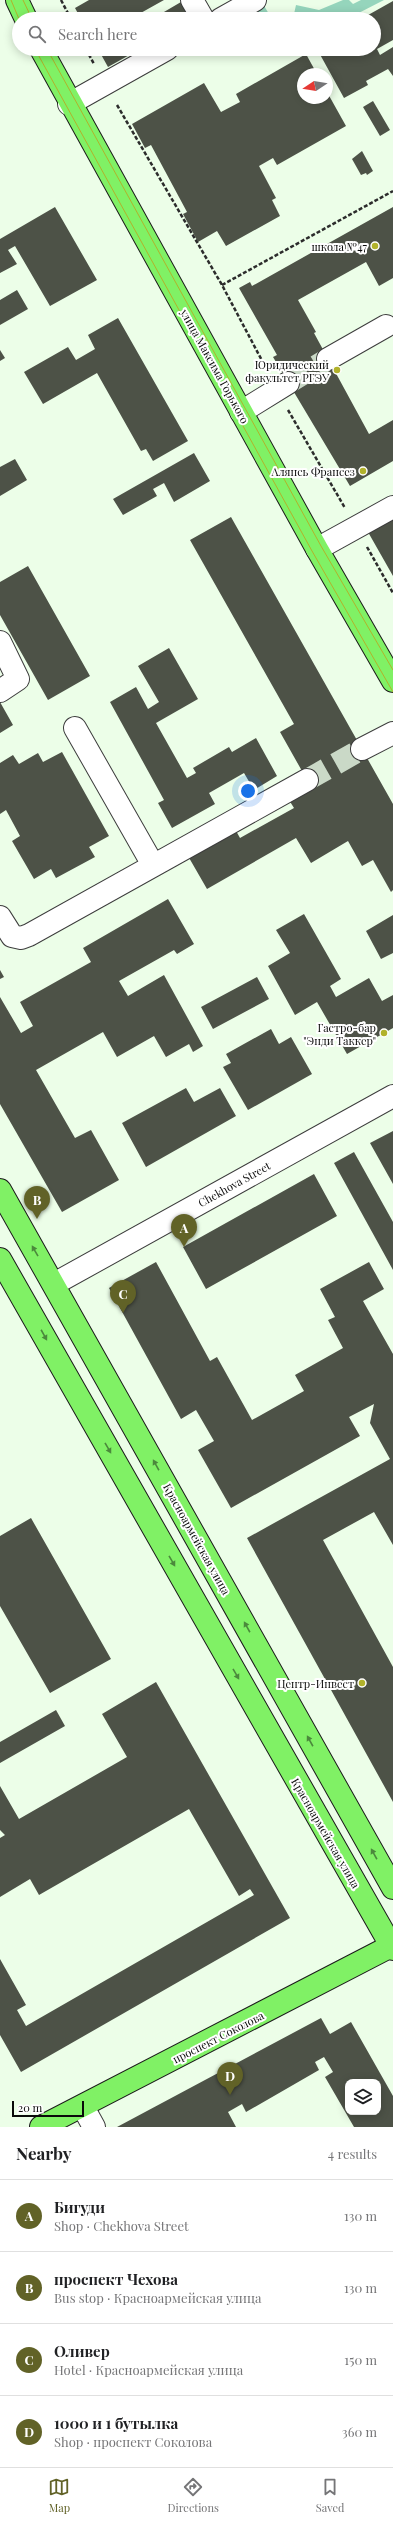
<!DOCTYPE html>
<meta charset="utf-8">
<style>
body{margin:0;font-family:"Playfair Display",serif;background:#f6f6f6;color:#202124}
.controls{position:absolute;right:12px;bottom:12px;display:grid;overflow:hidden;border-radius:8px;box-shadow:0 2px 10px #0003}
.controls button{width:36px;height:36px;display:grid;place-items:center;padding:0;border:0;border-bottom:1px solid #e0e0e0;background:#fff;color:#202124;font:20px sans-serif}
.compass{position:absolute;left:297px;top:68px;width:36px;height:36px;border-radius:50%;background:#fff;box-shadow:0 2px 10px #0003;rotate:258deg}
.scale{position:absolute;left:12px;bottom:10px;width:72px;box-sizing:border-box;padding-left:4px;border:2px solid #0a0a0a;border-top:0;font-size:11px;line-height:14px;white-space:nowrap;color:#0a0a0a;-webkit-text-stroke:3px #fff;paint-order:stroke}
.you{position:absolute;left:248px;top:791px;width:14px;height:14px;margin:-10px;border:3px solid #fff;border-radius:50%;background:#1a73e8;box-shadow:0 0 0 6px #1a73e833}
.badge{display:grid;place-items:center;width:26px;height:26px;border-radius:50%;background:#616227;color:#fff;font-size:13px;font-weight:700}
.pin{position:absolute;translate:-50% -33px;filter:drop-shadow(0 1px 2px #0008)}
.pin::after{content:'';position:absolute;top:21px;width:14px;height:12px;background:inherit;clip-path:polygon(0 0,100% 0,50% 100%)}
.list{margin:0;padding:0;list-style:none}
h2{display:flex;justify-content:space-between;align-items:center;height:52px;margin:0;padding:0 16px;font-size:17px}
h2 small{font-size:13px;font-weight:400;color:#757577}
.list li{display:grid;grid-template-columns:26px 1fr auto;gap:12px;align-items:center;box-sizing:border-box;height:72px;padding:0 16px;border-top:1px solid #e0e0e0}
.list b{display:block;font-size:15px;white-space:nowrap}
.list p{margin:0;font-size:13px;white-space:nowrap;color:#757577}
.list em{font-size:13px;font-style:normal;color:#757577}
.icon{flex:none;width:22px;height:22px;fill:none;stroke:currentColor;stroke-width:2;stroke-linecap:round;stroke-linejoin:round}
.map{position:relative;flex:none;width:393px;height:2127px;overflow:hidden}
.search{position:absolute;background:#fff;box-shadow:0 2px 10px #0003;left:12px;right:12px;top:12px;height:44px;display:flex;align-items:center;gap:10px;box-sizing:border-box;padding:0 14px;border-radius:22px;color:#757577;font-size:15px}
.sheet{height:340px;background:#fff}
nav{display:flex;justify-content:space-around;align-items:center;box-sizing:border-box;height:56px;border-top:1px solid #e0e0e0;background:#fff;font-size:11px;color:#757577}
nav a{display:grid;justify-items:center;gap:2px}
nav .on{color:#616227}
.map>svg:first-child{display:block}
.forest{fill:#95d5bc}
.building{fill:#4d5247;fill-rule:evenodd}
.lines{fill:none;stroke-linecap:round;stroke-linejoin:round}
.minor-tunnel{stroke:#cad9c7;stroke-width:22;stroke-dasharray:22 11;stroke-linecap:butt}
.minor-casing{stroke:#3d3d3d;stroke-width:24}
.major-casing{stroke:#1b1b1b;stroke-width:24}
.path{stroke:#2c2c2c;stroke-width:2.5;stroke-dasharray:4 2;stroke-linecap:butt}
.minor{stroke:#fff;stroke-width:22}
.major{stroke:#80f165;stroke-width:22}
.tram{stroke:#b1b22b;stroke-width:1}
.oneway{fill:#4b893c}
.poi-dot{fill:#b1b22b;stroke:#fff;stroke-width:1.5}
.labels{text-anchor:middle;dominant-baseline:central;stroke-width:4;stroke-linejoin:round;paint-order:stroke}
.poi-label{font-size:11px;fill:#0a0a0a;stroke:#fff;text-anchor:end}
.street-label{font-size:11px;fill:#0a0a0a;stroke:#fff}
</style>
<div class="map">
<svg width="393" height="2127" viewBox="0 0 393 2127">
<rect width="100%" height="100%" fill="#ecfee8"/>
<!-- forest -->
<path class="forest" d="M 343,0 L 349,0 L 353,4 L 361,0 L 384,0 L 347,19 L 339,19 L 337,15 L 310,19 L 294,14 L 296,5 L 319,10 Z
M 263,4 L 272,19 L 237,19 Z"/>
<!-- building -->
<path class="building" d="M 89,0 L 164,0 L 130,19 L 81,19 L 75,8 Z
M 393,1 L 393,40 L 377,49 L 380,55 L 393,47 L 393,76 L 388,69 L 366,81 L 368,85 L 344,98 L 317,49 L 374,49 L 374,19 L 361,19 Z
M 181,2 L 191,19 L 152,19 Z
M 98,49 L 140,49 L 108,67 Z
M 306,54 L 317,74 L 303,74 L 303,98 L 327,98 L 327,92 L 346,126 L 277,165 L 273,158 L 259,166 L 276,198 L 272,200 L 280,216 L 226,246 L 217,231 L 198,242 L 183,214 L 187,212 L 151,145 L 145,148 L 132,124 L 204,83 L 221,112 L 240,102 L 236,94 Z
M 373,101 L 390,130 L 380,136 L 363,107 Z
M 362,151 L 373,171 L 367,175 L 366,173 L 361,175 L 352,159 Z
M 55,207 L 97,280 L 50,306 L 15,246 L 8,250 L 17,264 L 0,273 L 0,239 Z
M 393,207 L 393,278 L 379,286 L 366,262 L 298,300 L 316,332 L 314,333 L 369,434 L 393,420 L 393,461 L 350,486 L 273,357 L 277,355 L 239,288 L 250,282 L 252,286 Z
M 17,290 L 28,309 L 0,325 L 0,300 Z
M 118,318 L 188,441 L 153,461 L 146,449 L 141,451 L 97,373 L 43,404 L 24,372 L 68,347 L 76,360 L 95,349 L 88,335 Z
M 0,350 L 5,358 L 0,361 Z
M 194,453 L 210,481 L 174,502 L 164,483 L 153,489 L 157,496 L 123,515 L 113,499 Z
M 15,459 L 27,480 L 0,496 L 0,467 Z
M 231,517 L 393,804 L 393,890 L 391,892 L 373,860 L 362,866 L 348,841 L 311,863 L 296,838 L 207,889 L 188,856 L 235,829 L 240,838 L 294,808 L 289,800 L 311,787 L 280,732 L 294,724 L 190,540 Z
M 393,518 L 393,576 L 368,532 Z
M 28,566 L 90,676 L 48,700 L 0,615 L 0,582 Z
M 169,648 L 198,699 L 156,723 L 187,778 L 196,773 L 193,768 L 229,747 L 232,752 L 256,738 L 277,776 L 254,790 L 244,773 L 209,793 L 215,804 L 172,828 L 158,803 L 164,800 L 110,702 L 136,687 L 148,709 L 159,702 L 138,666 Z
M 0,702 L 13,725 L 0,733 Z
M 62,752 L 109,836 L 89,847 L 95,857 L 56,878 L 51,869 L 34,879 L 12,841 L 20,836 L 6,810 L 0,814 L 0,763 L 13,755 L 19,764 L 38,753 L 43,762 Z
M 168,899 L 194,944 L 177,954 L 174,950 L 119,981 L 128,996 L 164,975 L 203,1046 L 193,1052 L 189,1044 L 166,1057 L 154,1036 L 117,1057 L 103,1032 L 36,1070 L 75,1138 L 91,1130 L 119,1180 L 62,1212 L 0,1104 L 0,997 L 21,1033 L 33,1026 L 20,1002 L 91,962 L 83,948 Z
M 304,914 L 341,979 L 330,986 L 336,997 L 369,978 L 382,1001 L 393,995 L 393,1028 L 347,1054 L 317,1002 L 295,1015 L 268,966 L 290,953 L 276,930 Z
M 393,915 L 393,953 L 381,959 L 366,931 Z
M 0,970 L 4,977 L 0,979 Z
M 257,977 L 269,999 L 213,1029 L 201,1007 Z
M 271,1029 L 279,1044 L 291,1037 L 312,1074 L 248,1110 L 223,1067 L 231,1063 L 226,1054 Z
M 186,1088 L 194,1102 L 220,1088 L 236,1116 L 146,1167 L 122,1123 Z
M 393,1131 L 393,1184 L 370,1143 Z
M 354,1152 L 393,1222 L 393,1270 L 334,1163 Z
M 314,1174 L 337,1216 L 206,1289 L 183,1247 Z
M 156,1262 L 210,1361 L 217,1357 L 252,1420 L 304,1391 L 295,1375 L 343,1348 L 328,1320 L 335,1317 L 320,1289 L 369,1262 L 384,1289 L 363,1301 L 393,1354 L 393,1545 L 374,1512 L 323,1540 L 393,1667 L 393,1802 L 247,1538 L 390,1459 L 370,1423 L 374,1404 L 349,1417 L 360,1436 L 231,1508 L 198,1450 L 214,1441 L 196,1410 L 181,1419 L 109,1288 Z
M 31,1518 L 111,1659 L 50,1693 L 0,1606 L 0,1536 Z
M 156,1682 L 290,1918 L 21,2072 L 0,2035 L 0,1959 L 26,2005 L 17,2010 L 26,2026 L 254,1895 L 250,1889 L 239,1896 L 189,1809 L 39,1895 L 30,1879 L 0,1897 L 0,1838 L 5,1835 L 0,1830 L 0,1786 L 19,1819 L 127,1757 L 102,1714 Z
M 56,1710 L 65,1726 L 0,1763 L 0,1742 Z
M 321,2018 L 330,2034 L 351,2022 L 393,2096 L 393,2127 L 354,2127 L 325,2077 L 333,2072 L 324,2057 L 315,2062 L 319,2070 L 246,2112 L 242,2104 L 228,2112 L 236,2127 L 117,2127 ZM 348,2082 L 378,2082 L 378,2112 L 348,2112 Z"/>
<g class="lines">
<!-- minor-tunnel -->
<path class="minor-tunnel" d="M 288,383 L 328,359
M 307,780 L 362,749"/>
<!-- minor casing -->
<g class="minor-casing">
<path id="minor" d="M 192,0 L 203,19
M 221,19 L 255,0
M 69,104 L 167,49
M 328,359 L 386,326
M 241,412 L 288,383
M 317,549 L 393,507
M 0,642 L 18,679 L 0,691
M 75,728 L 153,865
M 362,749 L 393,733
M 0,917 L 12,936 L 21,938 L 29,935 L 307,780
M 54,1284 L 393,1096
M 83,2107 L 94,2127"/>
</g>
<!-- major casing -->
<g class="major-casing">
<path id="major" d="M 17,0 L 26,19
M 41,49 L 317,549 L 393,681
M 0,1190 L 393,1888
M 0,1259 L 393,1949
M 41,2127 L 393,1945"/>
</g>
<!-- path -->
<path class="path" d="M 61,0 L 71,19
M 86,49 L 94,64
M 117,105 L 222,285 L 267,370
M 222,285 L 393,191
M 288,410 L 345,508
M 367,547 L 393,593"/>
<!-- minor -->
<use href="#minor" class="minor"/>
<!-- major -->
<use href="#major" class="major"/>
<!-- tram -->
<path class="tram" d="M 11,0 L 19,19
M 23,0 L 32,19
M 35,49 L 312,551 L 393,692
M 47,49 L 321,546 L 393,670"/>
</g>
<!-- one-way arrows -->
<defs><path id="oneway-solid" d="M-6-.8H1V-3.2L6.5 0L1 3.2V.8H-6Z"/></defs>
<g class="oneway">
<use href="#oneway-solid" transform="translate(35 1251) rotate(-120)"/>
<use href="#oneway-solid" transform="translate(44 1335) rotate(61)"/>
<use href="#oneway-solid" transform="translate(108 1448) rotate(60)"/>
<use href="#oneway-solid" transform="translate(156 1465) rotate(-119)"/>
<use href="#oneway-solid" transform="translate(172 1561) rotate(60)"/>
<use href="#oneway-solid" transform="translate(247 1627) rotate(-119)"/>
<use href="#oneway-solid" transform="translate(236 1674) rotate(60)"/>
<use href="#oneway-solid" transform="translate(310 1741) rotate(-119)"/>
<use href="#oneway-solid" transform="translate(374 1854) rotate(-119)"/>
</g>
<!-- markers -->
<g class="poi-dot">
<circle cx="375" cy="246" r="4"/>
<circle cx="337" cy="370" r="4"/>
<circle cx="363" cy="471" r="4"/>
<circle cx="384" cy="1033" r="4"/>
<circle cx="362" cy="1683" r="4"/>
</g>
<g class="labels">
<!-- poi labels -->
<g class="poi-label">
<text x="367" y="246">школа №47</text>
<text x="329" y="364">Юридический<tspan x="329" dy="13">факультет РГЭУ</tspan></text>
<text x="355" y="471">Алянсь Франсез</text>
<text x="376" y="1027">Гастро-бар<tspan x="376" dy="13">"Энди Таккер"</tspan></text>
<text x="354" y="1683">Центр-Инвест</text>
</g>
<!-- street labels -->
<g class="street-label">
<text transform="translate(215 366) rotate(61)">улица Максима Горького</text>
<text transform="translate(234 1184) rotate(-29)">Chekhova Street</text>
<text transform="translate(197 1539) rotate(61)">Красноармейская улица</text>
<text transform="translate(326 1833) rotate(60)">Красноармейская улица</text>
<text transform="translate(218 2037) rotate(-27)">проспект Соколова</text>
</g>
</g>
</svg>
<div class="controls">
<button><svg class="icon" aria-label="layers" viewBox="0 0 24 24"><path d="M12 4l9 5-9 5-9-5zM3 14l9 5 9-5"/></svg></button>
</div>
<svg class="compass" viewBox="-18 -18 36 36"><path d="M0-13l5 13h-10z" fill="#e53935"/><path d="M0 13l5-13h-10z" fill="#757577"/></svg>
<div class="scale">20 m</div>
<div class="you"></div>
<div class="pin badge" style="left:184px;top:1247px">A</div>
<div class="pin badge" style="left:37px;top:1219px">B</div>
<div class="pin badge" style="left:123px;top:1313px">C</div>
<div class="pin badge" style="left:230px;top:2095px">D</div>
<div class="search"><svg class="icon" aria-label="search" viewBox="0 0 24 24"><circle cx="10" cy="10" r="6"/><path d="M15 15l6 6"/></svg>Search here</div>
</div>
<section class="sheet">
<h2>Nearby<small>4 results</small></h2>
<ul class="list">
<li><span class="badge">A</span><div><b>Бигуди</b><p>Shop · Chekhova Street</p></div><em>130 m</em></li>
<li><span class="badge">B</span><div><b>проспект Чехова</b><p>Bus stop · Красноармейская улица</p></div><em>130 m</em></li>
<li><span class="badge">C</span><div><b>Оливер</b><p>Hotel · Красноармейская улица</p></div><em>150 m</em></li>
<li><span class="badge">D</span><div><b>1000 и 1 бутылка</b><p>Shop · проспект Соколова</p></div><em>360 m</em></li>
</ul>
</section>
<nav>
<a class="on"><svg class="icon" aria-label="map" viewBox="0 0 24 24"><path d="M3 6l6-2 6 2 6-2v14l-6 2-6-2-6 2zM9 4v14M15 6v14"/></svg>Map</a>
<a><svg class="icon" aria-label="directions" viewBox="0 0 24 24"><path d="M12 3l9 9-9 9-9-9zM9 14v-3h6M13 9l2 2-2 2"/></svg>Directions</a>
<a><svg class="icon" aria-label="saved" viewBox="0 0 24 24"><path d="M7 4h10v16l-5-4-5 4z"/></svg>Saved</a>
</nav>
